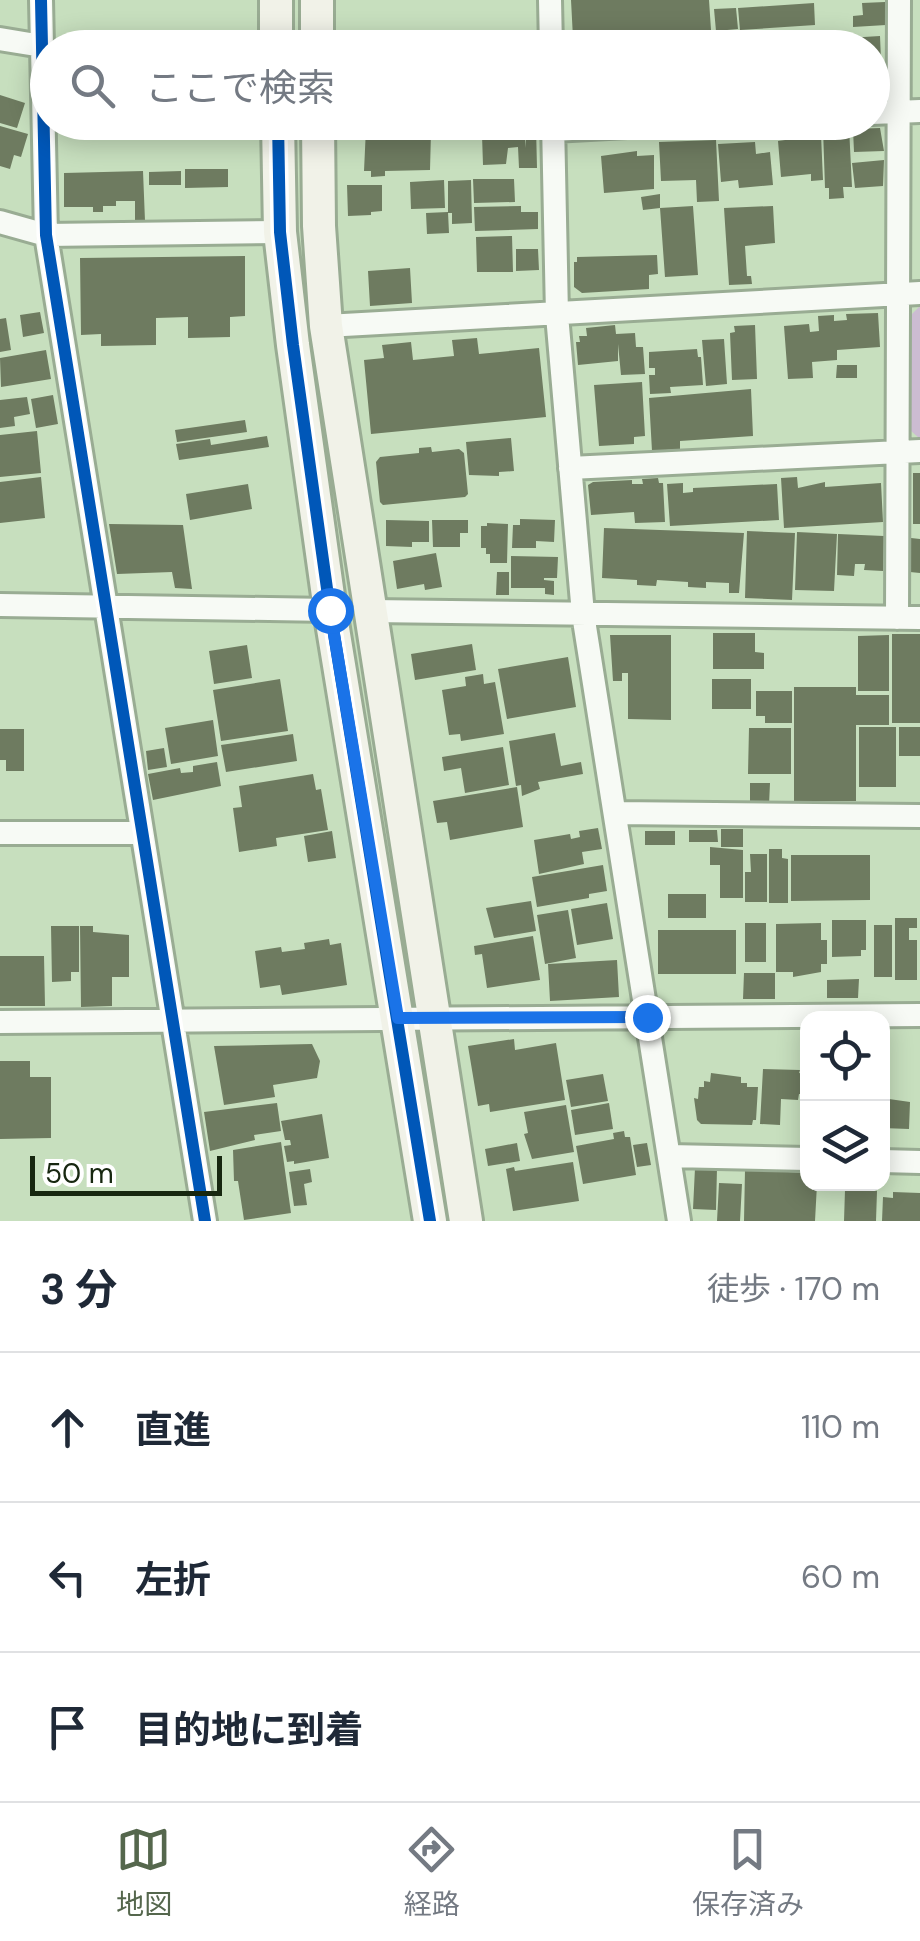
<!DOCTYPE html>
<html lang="ja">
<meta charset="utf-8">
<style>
body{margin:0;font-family:"DM Sans","Noto Sans JP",sans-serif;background:#f6f6f7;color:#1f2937}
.controls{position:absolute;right:30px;bottom:30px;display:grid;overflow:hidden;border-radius:20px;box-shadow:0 5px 25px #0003}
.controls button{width:90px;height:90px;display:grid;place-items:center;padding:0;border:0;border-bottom:2px solid #e0e1e3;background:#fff;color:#1f2937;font:50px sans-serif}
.scale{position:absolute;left:30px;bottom:25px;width:192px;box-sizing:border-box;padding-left:10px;border:5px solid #172710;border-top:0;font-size:28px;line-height:35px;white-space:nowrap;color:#172710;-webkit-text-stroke:8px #fff;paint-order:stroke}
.stop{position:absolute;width:30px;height:30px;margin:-22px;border:8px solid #1a73e8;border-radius:50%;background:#fff}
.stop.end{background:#1a73e8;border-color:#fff;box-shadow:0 2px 10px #0008}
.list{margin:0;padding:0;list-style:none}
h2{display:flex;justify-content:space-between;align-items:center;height:130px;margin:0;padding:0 40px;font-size:42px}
h2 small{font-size:32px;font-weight:400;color:#747a83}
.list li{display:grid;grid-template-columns:65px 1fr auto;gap:30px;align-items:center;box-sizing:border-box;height:150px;padding:0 40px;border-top:2px solid #e0e1e3}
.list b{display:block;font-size:38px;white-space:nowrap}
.list em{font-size:32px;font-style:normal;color:#747a83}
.icon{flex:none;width:55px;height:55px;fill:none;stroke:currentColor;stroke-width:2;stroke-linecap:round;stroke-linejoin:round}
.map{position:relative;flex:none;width:920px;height:1221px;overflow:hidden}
.search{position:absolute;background:#fff;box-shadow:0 5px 25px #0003;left:30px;right:30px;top:30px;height:110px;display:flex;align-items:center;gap:25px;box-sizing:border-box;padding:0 35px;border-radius:55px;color:#747a83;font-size:38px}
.sheet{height:580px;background:#fff}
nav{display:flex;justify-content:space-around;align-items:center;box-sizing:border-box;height:140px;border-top:2px solid #e0e1e3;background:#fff;font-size:28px;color:#747a83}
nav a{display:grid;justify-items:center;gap:5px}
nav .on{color:#55674d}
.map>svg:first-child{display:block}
.green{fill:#ccbcd2}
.building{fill:#6e7b60}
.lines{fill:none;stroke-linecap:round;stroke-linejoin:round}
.street-casing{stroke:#99ac93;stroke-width:28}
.secondary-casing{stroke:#99ac93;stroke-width:38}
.street{stroke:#f7faf5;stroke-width:22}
.secondary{stroke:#f1f2e8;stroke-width:32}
.cycleway-casing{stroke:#fff;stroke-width:19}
.cycleway{stroke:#0057b8;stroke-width:12}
.route{stroke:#1a73e8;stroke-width:12}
</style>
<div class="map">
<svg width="920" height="1221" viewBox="0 0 920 1221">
<rect width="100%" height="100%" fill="#c7dfbe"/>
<!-- green -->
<path class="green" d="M 920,306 L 920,438 L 919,438 L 910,430 L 910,316 Z"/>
<!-- building -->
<path class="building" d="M 571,0 L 709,0 L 711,30 L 573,38 Z
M 885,2 L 886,25 L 853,27 L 853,16 L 863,15 L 862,3 Z
M 814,3 L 815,25 L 740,30 L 738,8 Z
M 736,8 L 738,29 L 716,31 L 714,9 Z
M 826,31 L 826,34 L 848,33 L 848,38 L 880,36 L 881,60 L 872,61 L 872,48 L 807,48 L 806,32 Z
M 803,32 L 804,48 L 784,48 L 784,33 Z
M 448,33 L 502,33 L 502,48 L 448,48 Z
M 775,35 L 775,48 L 724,48 L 724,39 Z
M 444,38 L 444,48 L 376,48 L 375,40 Z
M 701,39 L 702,48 L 642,48 L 642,43 Z
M 0,95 L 25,103 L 17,128 L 0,123 Z
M 525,124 L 525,148 L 527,127 L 536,127 L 537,168 L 519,168 L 518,147 L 508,148 L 506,164 L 483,165 L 482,135 L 492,134 L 492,125 Z
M 0,126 L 28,134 L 21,157 L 14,155 L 10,169 L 0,166 Z
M 427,126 L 427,132 L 431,132 L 430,170 L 385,171 L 385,176 L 371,177 L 371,171 L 364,171 L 366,128 Z
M 849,127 L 852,187 L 843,187 L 844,198 L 829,199 L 829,188 L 825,188 L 823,128 Z
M 880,128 L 884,151 L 854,152 L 853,129 Z
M 821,135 L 823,180 L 811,181 L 811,174 L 781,177 L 778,141 Z
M 716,140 L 719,201 L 697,202 L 696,180 L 661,181 L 659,142 Z
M 755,142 L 756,154 L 770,152 L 773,185 L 739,188 L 738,180 L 721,182 L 718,144 Z
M 637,151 L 637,156 L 654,155 L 654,189 L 604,193 L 601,156 Z
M 884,160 L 883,186 L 855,188 L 852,163 Z
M 185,169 L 228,169 L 228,187 L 185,188 Z
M 143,171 L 145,221 L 135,221 L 135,201 L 116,201 L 116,206 L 103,206 L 103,212 L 93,212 L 93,207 L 64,207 L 64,173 Z
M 181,171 L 181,185 L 149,185 L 149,172 Z
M 473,179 L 514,179 L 515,202 L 474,203 Z
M 444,180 L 445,208 L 411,209 L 410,182 Z
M 471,180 L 472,223 L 452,224 L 452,213 L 448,213 L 448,181 Z
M 347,185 L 382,185 L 382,211 L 371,212 L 371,215 L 348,216 Z
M 660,194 L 660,208 L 693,206 L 698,275 L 665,277 L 660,208 L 643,210 L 641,197 Z
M 521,206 L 521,212 L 538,212 L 538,229 L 475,231 L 474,207 Z
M 773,206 L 775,243 L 745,246 L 747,276 L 751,276 L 752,284 L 729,285 L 724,208 Z
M 448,212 L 449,233 L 427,234 L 426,213 Z
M 512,236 L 513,272 L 477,272 L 476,237 Z
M 516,249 L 538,249 L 539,270 L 516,271 Z
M 657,255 L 658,274 L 649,275 L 649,289 L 582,293 L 574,287 L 574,262 L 577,262 L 577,257 Z
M 245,256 L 245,316 L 230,317 L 230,337 L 188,338 L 188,317 L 156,318 L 156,345 L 101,346 L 101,334 L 81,335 L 80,258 Z
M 410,268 L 412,303 L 370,306 L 368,271 Z
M 40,312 L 44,333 L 23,337 L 20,315 Z
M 878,313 L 880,347 L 837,350 L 837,360 L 812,362 L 813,378 L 788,379 L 784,326 L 809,324 L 810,332 L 819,331 L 818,316 L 834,315 L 834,321 L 847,320 L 846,314 Z
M 6,318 L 11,350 L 0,352 L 0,319 Z
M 615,325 L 616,334 L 635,333 L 636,347 L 643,347 L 645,374 L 621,375 L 618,344 L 618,361 L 578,365 L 576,342 L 580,342 L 579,336 L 587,336 L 586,328 Z
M 755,325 L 757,379 L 732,380 L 730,333 L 735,332 L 734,326 Z
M 477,338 L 479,354 L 539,348 L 546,417 L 371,434 L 364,360 L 384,358 L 382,345 L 411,342 L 413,360 L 454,356 L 452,340 Z
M 724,339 L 727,384 L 706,386 L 702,340 Z
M 697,349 L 698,357 L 701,357 L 703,385 L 670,387 L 671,393 L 650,394 L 649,375 L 655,375 L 655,368 L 649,368 L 649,352 Z
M 46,350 L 51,379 L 1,387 L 0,358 Z
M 837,365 L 857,365 L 857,378 L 836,378 Z
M 642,382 L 645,436 L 634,437 L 634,444 L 599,446 L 594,385 Z
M 751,389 L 753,436 L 680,441 L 680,449 L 652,451 L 649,398 Z
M 53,395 L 58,424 L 36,428 L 31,399 Z
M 27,397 L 30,414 L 14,417 L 15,426 L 0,428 L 0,400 Z
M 245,420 L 247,432 L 177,442 L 175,430 Z
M 37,431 L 41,473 L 0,477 L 0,435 Z
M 267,436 L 269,447 L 179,460 L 176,444 L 210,439 L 211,445 Z
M 511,438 L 514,471 L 499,472 L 499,476 L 469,475 L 466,442 Z
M 431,447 L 432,452 L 459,449 L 464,453 L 468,494 L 465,497 L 383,505 L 380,502 L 376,462 L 380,457 L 419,453 L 419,448 Z
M 913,473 L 920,473 L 920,524 L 913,524 Z
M 41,477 L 45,518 L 0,523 L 0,482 Z
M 797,477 L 798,488 L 825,482 L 825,487 L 881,483 L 883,522 L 784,528 L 781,478 Z
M 658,478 L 659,483 L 663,483 L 665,522 L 635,523 L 634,512 L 591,515 L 588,485 L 593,482 L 632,480 L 632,484 L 643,484 L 642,479 Z
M 683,483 L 683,493 L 693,492 L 693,488 L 777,484 L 779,520 L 670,526 L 667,484 Z
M 248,484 L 252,509 L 190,520 L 186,494 Z
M 520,519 L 555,520 L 554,542 L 536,541 L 536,548 L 512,548 L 513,525 L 520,525 Z
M 386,520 L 429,521 L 429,542 L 412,542 L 412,547 L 386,546 Z
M 432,520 L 468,520 L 468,533 L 460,533 L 460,547 L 433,547 Z
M 487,523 L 508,524 L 507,563 L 490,563 L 490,554 L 486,554 L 486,548 L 481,548 L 481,526 L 487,526 Z
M 109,524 L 183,525 L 192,589 L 175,588 L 172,572 L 117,574 Z
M 604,528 L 744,533 L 739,593 L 729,593 L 729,583 L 706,582 L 706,588 L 688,587 L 688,582 L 657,580 L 656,586 L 637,585 L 637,580 L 602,578 Z
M 747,531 L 795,533 L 792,600 L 745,598 Z
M 797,532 L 837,534 L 834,591 L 795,590 Z
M 838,534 L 884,536 L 883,571 L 864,570 L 865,564 L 855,564 L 854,576 L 837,575 Z
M 911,538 L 920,539 L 920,573 L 910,572 Z
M 436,553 L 442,587 L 425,590 L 424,584 L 397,589 L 393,561 Z
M 511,556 L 558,557 L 557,578 L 544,578 L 544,580 L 554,581 L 554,595 L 545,594 L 545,588 L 511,588 Z
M 497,572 L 509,572 L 509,595 L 496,595 Z
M 713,633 L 755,633 L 755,652 L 764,653 L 764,669 L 713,669 Z
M 892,634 L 920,634 L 920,723 L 892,723 Z
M 610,635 L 671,635 L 671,720 L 628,719 L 628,673 L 622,673 L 622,681 L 613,681 Z
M 889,635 L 889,691 L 858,691 L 858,636 Z
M 472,644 L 476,670 L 415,680 L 411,654 Z
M 247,645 L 252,678 L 214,684 L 209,651 Z
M 568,657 L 576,707 L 507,719 L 498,669 Z
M 483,674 L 484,684 L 495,682 L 504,734 L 461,741 L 460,734 L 449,735 L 442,690 L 466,686 L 465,677 Z
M 280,679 L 288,731 L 221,741 L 213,690 Z
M 712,679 L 751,679 L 751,709 L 712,709 Z
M 794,687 L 856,687 L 856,695 L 889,695 L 889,725 L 856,725 L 856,801 L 794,801 Z
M 756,691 L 792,691 L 792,723 L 765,723 L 765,716 L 756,716 Z
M 213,720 L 218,756 L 171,764 L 165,728 Z
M 859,727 L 896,727 L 896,787 L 859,787 Z
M 899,727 L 920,727 L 920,756 L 899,756 Z
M 749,728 L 791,728 L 791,774 L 748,774 Z
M 0,729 L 24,729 L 24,771 L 6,771 L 6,760 L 0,760 Z
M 555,733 L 561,766 L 581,762 L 583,774 L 538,782 L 540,789 L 522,796 L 521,785 L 516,786 L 509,741 Z
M 293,734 L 297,761 L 226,772 L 221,745 Z
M 503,747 L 509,785 L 465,793 L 461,768 L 444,771 L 442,757 Z
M 164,748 L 167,767 L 148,770 L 146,751 Z
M 217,762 L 221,786 L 153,800 L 148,774 L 180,768 L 181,773 L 193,772 L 193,766 Z
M 313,774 L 316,790 L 321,789 L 328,830 L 276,838 L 277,846 L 239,852 L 233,808 L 242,807 L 239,786 Z
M 750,783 L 770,783 L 769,805 L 750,805 Z
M 517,787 L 523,827 L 450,840 L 447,822 L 437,823 L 433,801 Z
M 598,828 L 602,849 L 582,852 L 584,864 L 539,874 L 534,840 L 570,834 L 571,839 L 580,837 L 579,831 Z
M 721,829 L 743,829 L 743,847 L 721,847 Z
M 689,830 L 717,830 L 718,842 L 689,842 Z
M 332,831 L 336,858 L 308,862 L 304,836 Z
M 645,831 L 675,831 L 675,845 L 645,845 Z
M 710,847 L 743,850 L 743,898 L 720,898 L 720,865 L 710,865 Z
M 769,849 L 782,849 L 782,858 L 788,859 L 788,903 L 769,903 Z
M 750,854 L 767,854 L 767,902 L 745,902 L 745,872 L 751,872 Z
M 791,855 L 870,855 L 870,900 L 791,901 Z
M 603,865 L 607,891 L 589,894 L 589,898 L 537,907 L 532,877 Z
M 668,894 L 706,894 L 706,918 L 668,918 Z
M 531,901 L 536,931 L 494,938 L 486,908 Z
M 607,903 L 613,939 L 577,945 L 571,909 Z
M 568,910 L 576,958 L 545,964 L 537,915 Z
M 895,918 L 917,918 L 917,928 L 909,928 L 909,940 L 917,940 L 917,980 L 895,980 Z
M 832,920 L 866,920 L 866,950 L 861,950 L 861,956 L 832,957 Z
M 745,923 L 766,923 L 766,962 L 745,962 Z
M 821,923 L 821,940 L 827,940 L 827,964 L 821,964 L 821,972 L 793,977 L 793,972 L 776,972 L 776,924 Z
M 874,925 L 892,925 L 892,977 L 874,977 Z
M 51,926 L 79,926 L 79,972 L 71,972 L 71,981 L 52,982 Z
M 80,926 L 93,926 L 93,932 L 129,935 L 129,977 L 112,977 L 112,1006 L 81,1007 Z
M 658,930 L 736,930 L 736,974 L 658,974 Z
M 533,936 L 540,980 L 487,988 L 482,954 L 475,955 L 474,946 Z
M 329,939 L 330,945 L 341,943 L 347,985 L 282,995 L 280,985 L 260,988 L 255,951 L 281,947 L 282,952 L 305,949 L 304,943 Z
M 0,956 L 44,956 L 45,1006 L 0,1006 Z
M 617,960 L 619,997 L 550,1001 L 548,964 Z
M 744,973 L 775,973 L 775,999 L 743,999 Z
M 859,979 L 858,998 L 827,998 L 827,980 Z
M 514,1039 L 515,1050 L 556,1043 L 565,1100 L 490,1112 L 489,1104 L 478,1106 L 468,1046 Z
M 312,1044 L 320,1061 L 317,1078 L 273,1085 L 275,1097 L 224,1105 L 214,1046 Z
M 0,1061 L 30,1061 L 30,1077 L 51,1077 L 51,1138 L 0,1139 Z
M 763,1069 L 800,1070 L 799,1073 L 805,1074 L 804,1094 L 799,1094 L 798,1100 L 781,1099 L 780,1125 L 760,1124 Z
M 711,1073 L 741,1077 L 741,1083 L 747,1083 L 747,1087 L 758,1087 L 756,1120 L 753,1120 L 752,1125 L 701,1124 L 697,1120 L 694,1098 L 698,1099 L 699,1087 L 704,1087 L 704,1081 L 710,1082 Z
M 603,1074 L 608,1101 L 571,1107 L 566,1080 Z
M 882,1098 L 910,1102 L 909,1129 L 882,1128 Z
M 277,1103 L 281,1131 L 254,1135 L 255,1140 L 210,1151 L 204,1112 Z
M 609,1103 L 613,1129 L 575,1135 L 571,1110 Z
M 566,1105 L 574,1152 L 532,1159 L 524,1134 L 528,1133 L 524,1112 Z
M 322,1114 L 329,1158 L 294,1164 L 294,1161 L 287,1162 L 284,1146 L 291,1145 L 290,1140 L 285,1140 L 281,1121 Z
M 624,1131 L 625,1137 L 630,1137 L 636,1175 L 583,1184 L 576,1146 L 614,1139 L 613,1133 Z
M 281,1142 L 291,1213 L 244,1220 L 238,1181 L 234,1181 L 233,1150 Z
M 517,1143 L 520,1161 L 488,1166 L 485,1149 Z
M 647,1143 L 651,1165 L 637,1167 L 633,1145 Z
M 573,1162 L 579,1201 L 513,1211 L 506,1169 L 514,1167 L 515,1171 Z
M 695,1168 L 717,1168 L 716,1210 L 693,1209 Z
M 310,1169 L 312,1182 L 304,1184 L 307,1205 L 294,1206 L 289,1172 Z
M 745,1170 L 808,1173 L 808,1184 L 817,1184 L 815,1221 L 744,1221 Z
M 719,1183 L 742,1184 L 740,1221 L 717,1221 Z
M 845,1190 L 877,1191 L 876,1221 L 844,1221 Z
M 893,1192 L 920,1193 L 920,1221 L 882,1221 L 883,1197 L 893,1198 Z"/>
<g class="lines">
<!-- street casing -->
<g class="street-casing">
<path id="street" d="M 41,0 L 46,235 L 205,1221
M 550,0 L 551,48
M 0,39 L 42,46
M 872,113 L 920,111
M 553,122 L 557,315 L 583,614 L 679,1221
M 553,130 L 701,122
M 0,222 L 46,235 L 280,232
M 326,326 L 920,293
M 570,468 L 920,451
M 0,605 L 330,610
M 371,611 L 920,618
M 897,618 L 899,0
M 615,813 L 920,816
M 0,833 L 141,833
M 0,1022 L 920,1015
M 669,1156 L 808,1159
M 882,1161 L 920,1162"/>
</g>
<!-- secondary casing -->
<g class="secondary-casing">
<path id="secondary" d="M 276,0 L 276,48
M 317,0 L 317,48
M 278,122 L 280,232 L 293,345 L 330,610 L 430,1221
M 318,122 L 319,226 L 326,326 L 466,1221"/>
</g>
<!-- street -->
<use href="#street" class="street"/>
<!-- secondary -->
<use href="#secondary" class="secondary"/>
<!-- cycleway casing -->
<g class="cycleway-casing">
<path id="cycleway" d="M 41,0 L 46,235 L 205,1221
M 278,122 L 280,232 L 293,345 L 330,610 L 430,1221"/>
</g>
<!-- cycleway -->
<use href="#cycleway" class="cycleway"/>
</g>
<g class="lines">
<!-- route -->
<path class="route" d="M 330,610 L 398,1018 L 647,1017"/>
</g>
</svg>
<div class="controls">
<button><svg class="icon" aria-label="locate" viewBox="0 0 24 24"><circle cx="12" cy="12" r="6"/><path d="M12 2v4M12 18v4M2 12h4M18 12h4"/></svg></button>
<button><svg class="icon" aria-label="layers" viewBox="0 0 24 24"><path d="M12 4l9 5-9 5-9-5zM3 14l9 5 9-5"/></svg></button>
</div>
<div class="scale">50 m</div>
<div class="stop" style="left:330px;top:610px"></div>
<div class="stop end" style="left:647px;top:1017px"></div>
<div class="search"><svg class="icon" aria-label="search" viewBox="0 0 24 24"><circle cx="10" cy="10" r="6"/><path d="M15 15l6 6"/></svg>ここで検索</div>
</div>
<section class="sheet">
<h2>3 分<small>徒歩 · 170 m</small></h2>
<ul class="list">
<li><svg class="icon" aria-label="ahead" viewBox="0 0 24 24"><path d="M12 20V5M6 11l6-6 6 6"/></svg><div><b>直進</b></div><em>110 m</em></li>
<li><svg class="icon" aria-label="left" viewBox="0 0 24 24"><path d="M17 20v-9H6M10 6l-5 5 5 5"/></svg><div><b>左折</b></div><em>60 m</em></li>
<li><svg class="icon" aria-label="arrive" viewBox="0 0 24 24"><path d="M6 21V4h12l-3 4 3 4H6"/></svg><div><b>目的地に到着</b></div></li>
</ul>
</section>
<nav>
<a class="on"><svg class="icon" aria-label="map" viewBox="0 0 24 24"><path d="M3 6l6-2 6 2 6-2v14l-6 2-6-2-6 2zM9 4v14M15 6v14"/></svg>地図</a>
<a><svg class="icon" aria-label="directions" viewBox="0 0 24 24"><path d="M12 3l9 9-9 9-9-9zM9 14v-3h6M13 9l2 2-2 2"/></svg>経路</a>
<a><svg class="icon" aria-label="saved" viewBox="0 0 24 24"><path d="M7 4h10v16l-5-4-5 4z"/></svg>保存済み</a>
</nav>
